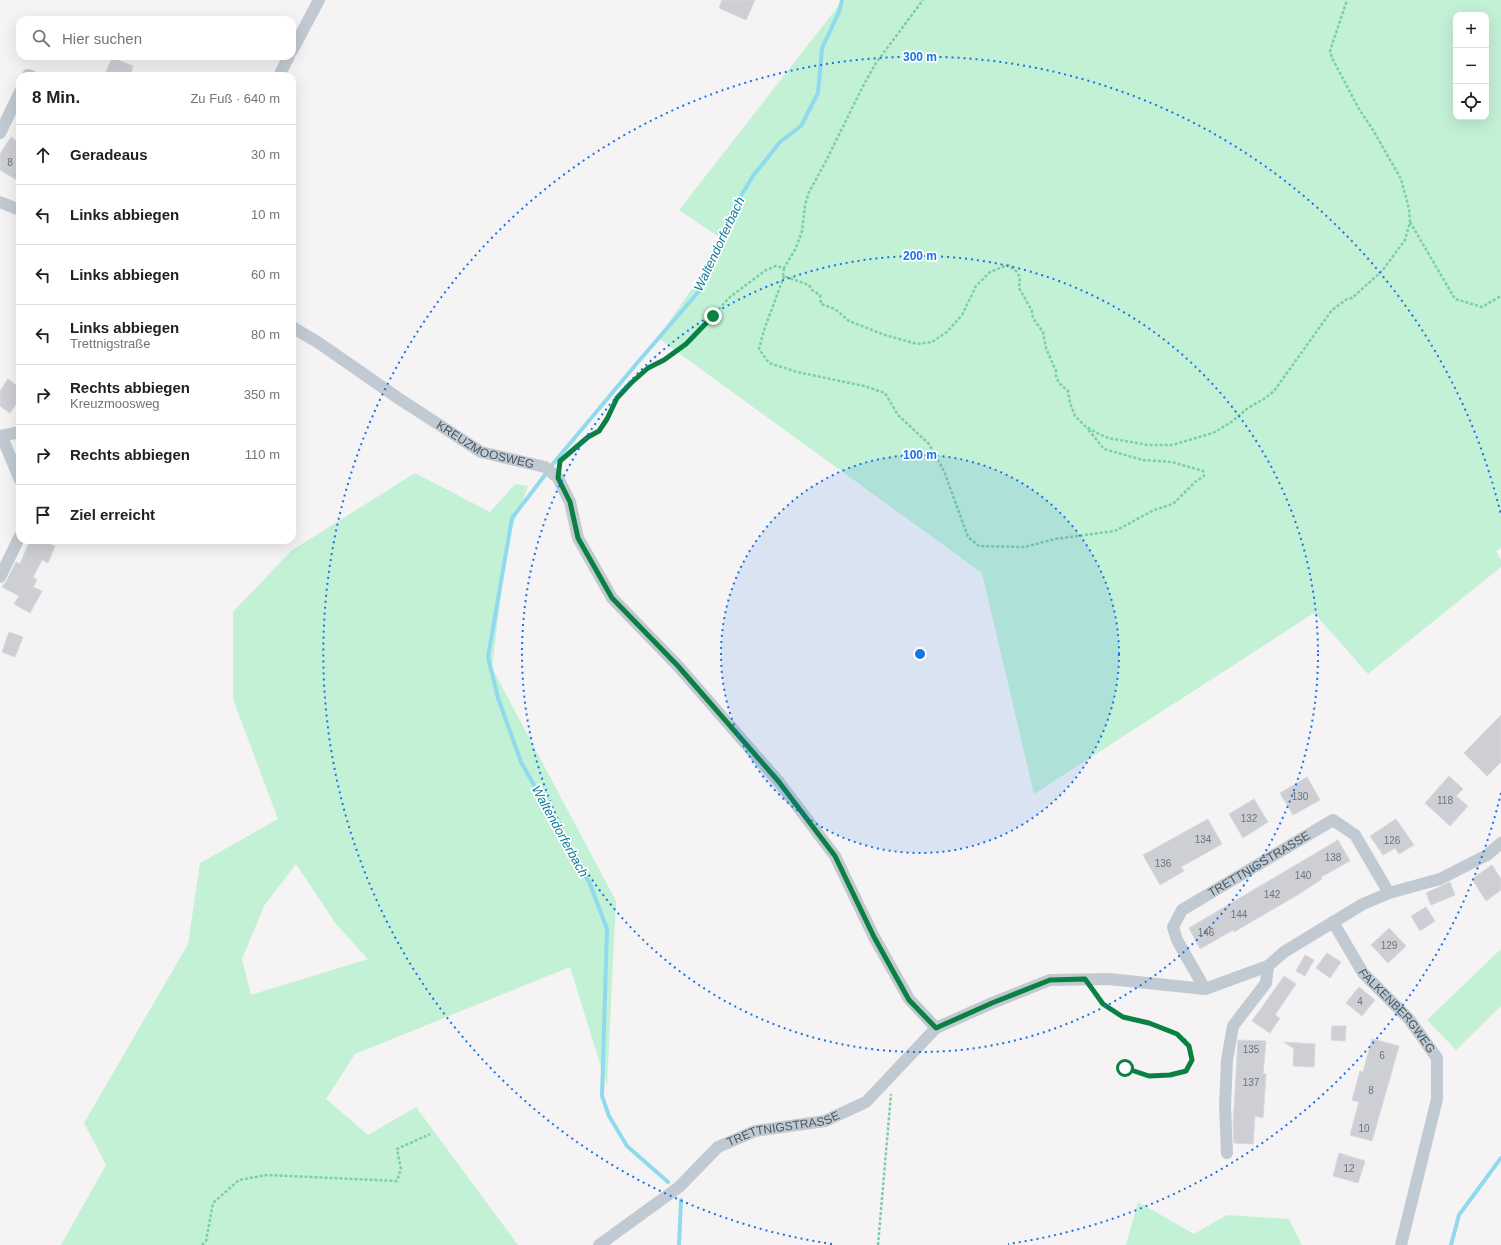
<!DOCTYPE html>
<html lang="de">
<meta charset="utf-8">
<style>
body{margin:0;font-family:Arial,sans-serif;background:#f2f2f2;color:#202124}
.controls{position:absolute;right:12px;top:12px;display:grid;overflow:hidden;border-radius:8px;box-shadow:0 4px 16px #0002}
.controls button{width:36px;height:36px;display:grid;place-items:center;padding:0;border:0;border-bottom:1px solid #e0e0e0;background:#fff;color:#202124;font:20px sans-serif}
.stop{position:absolute;width:12px;height:12px;margin:-9px;border:3px solid #0b8043;border-radius:50%;background:#fff}
.stop.end{background:#0b8043;border-color:#fff;box-shadow:0 1px 4px #0008}
.list{margin:0;padding:0;list-style:none}
h2{display:flex;justify-content:space-between;align-items:center;height:52px;margin:0;padding:0 16px;font-size:17px}
h2 small{font-size:13px;font-weight:400;color:#757577}
.list li{display:grid;grid-template-columns:26px 1fr auto;gap:12px;align-items:center;box-sizing:border-box;height:60px;padding:0 16px;border-top:1px solid #e0e0e0}
.list b{display:block;font-size:15px;white-space:nowrap}
.list p{margin:0;font-size:13px;white-space:nowrap;color:#757577}
.list em{font-size:13px;font-style:normal;color:#757577}
.icon{flex:none;width:22px;height:22px;fill:none;stroke:currentColor;stroke-width:2;stroke-linecap:round;stroke-linejoin:round}
.map{position:relative;flex:none;width:1501px;height:1245px;overflow:hidden}
.search{position:absolute;background:#fff;box-shadow:0 4px 16px #0002;left:16px;top:16px;width:280px;height:44px;display:flex;align-items:center;gap:10px;box-sizing:border-box;padding:0 14px;border-radius:12px;color:#757577;font-size:15px}
.panel{position:absolute;background:#fff;box-shadow:0 4px 16px #0002;left:16px;top:72px;width:280px;height:472px;border-radius:12px}
.map>svg:first-child{display:block}
.green{fill:#c3f1d5;fill-rule:evenodd}
.lines{fill:none;stroke-linecap:round;stroke-linejoin:round}
.stream{stroke:#90daee;stroke-width:4}
.building{fill:#cdcfd5;stroke:#d7d9de}
.path{stroke:#7ad0a6;stroke-width:2.5;stroke-dasharray:3 2;stroke-linecap:butt}
.street{stroke:#c1cad2;stroke-width:12}
.route{stroke:#0b8043;stroke-width:5}
.ring{fill:none;stroke:#1a73e8;stroke-width:2;stroke-dasharray:2 4}
.labels{text-anchor:middle;dominant-baseline:central;stroke-width:3.5;stroke-linejoin:round;paint-order:stroke}
.number-label{font-size:10px;fill:#6b747e}
.street-label{font-size:12px;fill:#4a5661;stroke:#fff}
.water-label{font-size:13px;font-style:italic;fill:#0c7c9b;stroke:#fff}
.centre{fill:#1a73e8;stroke:#fff;stroke-width:2}
.ring-label{font-size:12px;text-anchor:middle;font-weight:bold;fill:#1a73e8;stroke:#fff;stroke-width:3.5;stroke-linejoin:round;paint-order:stroke}
</style>
<div class="map">
<svg width="1501" height="1245" viewBox="0 0 1501 1245">
<rect width="100%" height="100%" fill="#f5f3f3"/>
<!-- green -->
<path class="green" d="M 843,0 L 1501,0 L 1501,548 L 1496,551 L 1501,560 L 1501,567 L 1368,674 L 1314,613 L 1034,794 L 982,573 L 658,338 L 725,241 L 679,210 ZM 1456,15 L 1486,15 L 1486,117 L 1456,117 Z
M 415,473 L 490,512 L 515,484 L 528,486 L 508,538 L 492,668 L 616,901 L 607,1086 L 570,967 L 355,1054 L 326,1099 L 368,1135 L 416,1107 L 518,1245 L 61,1245 L 106,1165 L 84,1123 L 188,944 L 200,863 L 278,819 L 233,699 L 233,612 L 291,551 ZM 296,864 L 336,924 L 368,959 L 251,995 L 242,959 L 264,906 Z
M 1500,950 L 1501,952 L 1501,1006 L 1456,1050 L 1427,1020 Z
M 1138,1202 L 1194,1234 L 1227,1215 L 1289,1219 L 1302,1245 L 1126,1245 Z"/>
<g class="lines">
<!-- stream -->
<path class="stream" d="M 552,465 L 638,362 L 700,290 L 727,230 L 739,199 L 753,176 L 780,142 L 801,126 L 818,93 L 822,48 L 839,12 L 842,0
M 545,475 L 512,518 L 488,657 L 498,698 L 521,762 L 590,884 L 607,929 L 602,1096 L 609,1116 L 627,1146 L 668,1182
M 679,1245 L 681,1200
M 1451,1245 L 1459,1215 L 1501,1158"/>
</g>
<!-- building -->
<path class="building" d="M 722,0 L 755,0 L 746,20 L 719,8 Z
M 112,58 L 133,66 L 130,76 L 104,76 Z
M 11,137 L 20,143 L 20,182 L 0,170 L 0,154 Z
M 8,379 L 20,388 L 20,398 L 10,413 L 0,406 L 0,391 Z
M 30,540 L 41,540 L 55,546 L 48,563 L 42,560 L 33,577 L 37,580 L 33,587 L 42,591 L 30,613 L 14,604 L 19,596 L 2,587 L 7,580 L 16,562 L 20,564 Z
M 9,632 L 23,637 L 15,657 L 2,652 Z
M 1501,715 L 1501,762 L 1487,776 L 1464,753 Z
M 1449,776 L 1463,789 L 1456,796 L 1468,806 L 1450,826 L 1425,803 Z
M 1307,777 L 1320,800 L 1293,815 L 1280,793 Z
M 1254,799 L 1268,822 L 1243,838 L 1229,814 Z
M 1208,819 L 1222,844 L 1181,867 L 1184,871 L 1160,885 L 1143,855 Z
M 1396,819 L 1414,845 L 1399,854 L 1395,848 L 1383,855 L 1370,836 Z
M 1338,840 L 1350,861 L 1321,877 L 1322,879 L 1299,894 L 1234,932 L 1233,930 L 1200,949 L 1189,928 Z
M 1492,865 L 1501,879 L 1501,890 L 1486,901 L 1472,879 Z
M 1450,882 L 1455,895 L 1431,905 L 1426,893 Z
M 1426,907 L 1435,921 L 1420,931 L 1411,916 Z
M 1389,928 L 1406,946 L 1388,963 L 1371,945 Z
M 1327,953 L 1341,962 L 1330,978 L 1316,968 Z
M 1305,955 L 1314,960 L 1305,976 L 1296,971 Z
M 1284,976 L 1296,984 L 1275,1015 L 1280,1018 L 1270,1033 L 1252,1021 Z
M 1359,987 L 1375,1000 L 1362,1016 L 1346,1003 Z
M 1332,1026 L 1346,1026 L 1345,1041 L 1331,1040 Z
M 1372,1039 L 1399,1046 L 1372,1141 L 1350,1135 L 1359,1102 L 1352,1100 L 1360,1071 L 1363,1072 Z
M 1238,1040 L 1266,1041 L 1263,1074 L 1266,1074 L 1263,1118 L 1255,1116 L 1253,1144 L 1234,1143 L 1233,1125 Z
M 1284,1042 L 1315,1044 L 1314,1067 L 1293,1066 L 1294,1049 Z
M 1339,1153 L 1365,1161 L 1358,1183 L 1333,1176 Z"/>
<g class="lines">
<!-- path -->
<path class="path" d="M 1410,222 L 1455,299 L 1482,307 L 1501,296
M 784,268 L 783,274 L 784,276 L 809,285 L 812,290 L 820,295 L 821,304 L 835,309 L 849,321 L 885,335 L 917,344 L 932,342 L 947,332 L 962,315 L 976,286 L 990,272 L 1008,265 L 1016,271 L 1020,277 L 1019,288 L 1032,311 L 1033,318 L 1043,332 L 1046,348 L 1056,371 L 1056,376 L 1059,383 L 1068,391 L 1070,403 L 1075,416 L 1085,426 L 1095,432 L 1108,438 L 1148,445 L 1172,445 L 1213,433 L 1230,423 L 1248,408 L 1264,399 L 1274,391 L 1332,310 L 1347,299 L 1352,298 L 1382,271 L 1405,240 L 1410,222 L 1409,209 L 1401,179 L 1373,130 L 1359,109 L 1332,58 L 1330,51 L 1347,0
M 784,276 L 764,330 L 759,349 L 769,363 L 797,372 L 864,386 L 885,393 L 898,415 L 929,444 L 944,471 L 968,537 L 979,546 L 1024,547 L 1055,539 L 1115,531 L 1154,510 L 1173,504 L 1195,482 L 1204,476 L 1203,471 L 1172,462 L 1143,460 L 1104,449 L 1087,428
M 560,463 L 560,461 L 588,437 L 599,431 L 607,419 L 617,398 L 631,383 L 648,368 L 664,360 L 686,344 L 730,297 L 766,270 L 776,266 L 784,268 L 796,248 L 802,231 L 805,205 L 809,192 L 825,163 L 863,86 L 876,63 L 923,0
M 1093,991 C 1101,1002 1111,1012 1124,1017 C 1143,1025 1177,1025 1189,1045 C 1191,1049 1191,1056 1192,1061 L 1186,1071 L 1170,1075 L 1149,1076 L 1125,1068
M 202,1245 L 206,1241 L 213,1203 L 239,1180 L 267,1175 L 397,1181 L 401,1169 L 397,1149 L 430,1134
M 878,1245 L 891,1094"/>
<!-- street -->
<g class="street">
<path d="M 292,51 L 319,0"/>
<path d="M 28,76 L 28,75 L 31,76"/>
<path d="M 279,76 L 289,56"/>
<path d="M 0,133 L 20,92"/>
<path d="M 0,202 L 20,210"/>
<path id="s1" d="M 292,327 L 319,343 L 398,398 L 481,452 L 545,467 L 558,478 L 570,502 L 578,538 L 612,598 L 678,666 L 779,782 L 835,856 L 874,937 L 909,999 L 936,1028"/>
<path d="M 0,436 L 20,432"/>
<path d="M 2,437 L 20,480"/>
<path d="M 0,577 L 20,536"/>
<path id="s2" d="M 1333,922 L 1363,973 L 1409,1019 L 1437,1058 L 1437,1099 L 1401,1245"/>
<path id="s3" d="M 1205,989 L 1177,940 L 1173,927 L 1182,910 L 1333,820 L 1355,835 L 1389,893"/>
<path d="M 1227,1153 L 1225,1105 L 1227,1060 L 1233,1026 L 1266,983 L 1268,966"/>
<path id="s4" d="M 599,1245 L 679,1187 L 718,1147 L 755,1131 L 825,1121 L 866,1102 L 936,1028 L 992,1003 L 1050,980 L 1109,979 L 1205,989 L 1268,966 L 1284,952 L 1363,904 L 1389,893 L 1440,879 L 1487,855 L 1501,843"/>
</g>
</g>
<g class="lines">
<!-- route -->
<path class="route" d="M 713,316 L 686,344 L 664,360 L 648,368 L 631,383 L 617,398 L 607,419 L 599,431 L 588,437 L 560,461 L 558,478 L 570,502 L 578,538 L 612,598 L 678,666 L 779,782 L 835,856 L 874,937 L 909,1000 L 936,1028 L 992,1003 L 1050,980 L 1085,979 L 1103,1004 L 1123,1017 L 1149,1023 L 1177,1034 L 1189,1046 L 1192,1060 L 1186,1071 L 1170,1075 L 1149,1076 L 1125,1068"/>
</g>
<!-- distance rings -->
<circle cx="920" cy="654" r="199" fill="#1a73e8" fill-opacity=".12"/>
<g class="ring">
<circle cx="920" cy="654" r="199"/>
<circle cx="920" cy="654" r="398"/>
<path d="M1501 793A597 597 0 0 1 1008 1244M832 1244A597 597 0 1 1 1501 515"/>
</g>
<g class="labels">
<!-- number labels -->
<g class="number-label">
<text x="10" y="162">8</text>
<text x="1300" y="796">130</text>
<text x="1445" y="800">118</text>
<text x="1249" y="818">132</text>
<text x="1203" y="839">134</text>
<text x="1392" y="840">126</text>
<text x="1333" y="857">138</text>
<text x="1163" y="863">136</text>
<text x="1303" y="875">140</text>
<text x="1272" y="894">142</text>
<text x="1239" y="914">144</text>
<text x="1206" y="932">146</text>
<text x="1389" y="945">129</text>
<text x="1360" y="1001">4</text>
<text x="1251" y="1049">135</text>
<text x="1382" y="1055">6</text>
<text x="1251" y="1082">137</text>
<text x="1371" y="1090">8</text>
<text x="1364" y="1128">10</text>
<text x="1349" y="1168">12</text>
</g>
<!-- street labels -->
<g class="street-label">
<text stroke="none"><textPath href="#s1" startOffset="228">KREUZMOOSWEG</textPath></text>
<text stroke="none"><textPath href="#s3" startOffset="179">TRETTNIGSTRASSE</textPath></text>
<text stroke="none"><textPath href="#s2" startOffset="110">FALKENBERGWEG</textPath></text>
<text stroke="none"><textPath href="#s4" startOffset="223">TRETTNIGSTRASSE</textPath></text>
</g>
<!-- water labels -->
<g class="water-label">
<text transform="translate(719 244) rotate(-65)">Waltendorferbach</text>
<text transform="translate(560 831) rotate(61)">Waltendorferbach</text>
</g>
</g>
<circle cx="920" cy="654" r="6" class="centre"/>
<g class="ring-label">
<text x="920" y="61">300 m</text>
<text x="920" y="260">200 m</text>
<text x="920" y="459">100 m</text>
</g>
</svg>
<div class="controls">
<button>+</button>
<button>−</button>
<button><svg class="icon" aria-label="locate" viewBox="0 0 24 24"><circle cx="12" cy="12" r="6"/><path d="M12 2v4M12 18v4M2 12h4M18 12h4"/></svg></button>
</div>
<div class="stop" style="left:1125px;top:1068px"></div>
<div class="stop end" style="left:713px;top:316px"></div>
<div class="search"><svg class="icon" aria-label="search" viewBox="0 0 24 24"><circle cx="10" cy="10" r="6"/><path d="M15 15l6 6"/></svg>Hier suchen</div>
<section class="panel">
<h2>8 Min.<small>Zu Fuß · 640 m</small></h2>
<ul class="list">
<li><svg class="icon" aria-label="ahead" viewBox="0 0 24 24"><path d="M12 20V5M6 11l6-6 6 6"/></svg><div><b>Geradeaus</b></div><em>30 m</em></li>
<li><svg class="icon" aria-label="left" viewBox="0 0 24 24"><path d="M17 20v-9H6M10 6l-5 5 5 5"/></svg><div><b>Links abbiegen</b></div><em>10 m</em></li>
<li><svg class="icon" aria-label="left" viewBox="0 0 24 24"><path d="M17 20v-9H6M10 6l-5 5 5 5"/></svg><div><b>Links abbiegen</b></div><em>60 m</em></li>
<li><svg class="icon" aria-label="left" viewBox="0 0 24 24"><path d="M17 20v-9H6M10 6l-5 5 5 5"/></svg><div><b>Links abbiegen</b><p>Trettnigstraße</p></div><em>80 m</em></li>
<li><svg class="icon" aria-label="right" viewBox="0 0 24 24"><path d="M7 20v-9h11M14 6l5 5-5 5"/></svg><div><b>Rechts abbiegen</b><p>Kreuzmoosweg</p></div><em>350 m</em></li>
<li><svg class="icon" aria-label="right" viewBox="0 0 24 24"><path d="M7 20v-9h11M14 6l5 5-5 5"/></svg><div><b>Rechts abbiegen</b></div><em>110 m</em></li>
<li><svg class="icon" aria-label="arrive" viewBox="0 0 24 24"><path d="M6 21V4h12l-3 4 3 4H6"/></svg><div><b>Ziel erreicht</b></div></li>
</ul>
</section>
</div>
